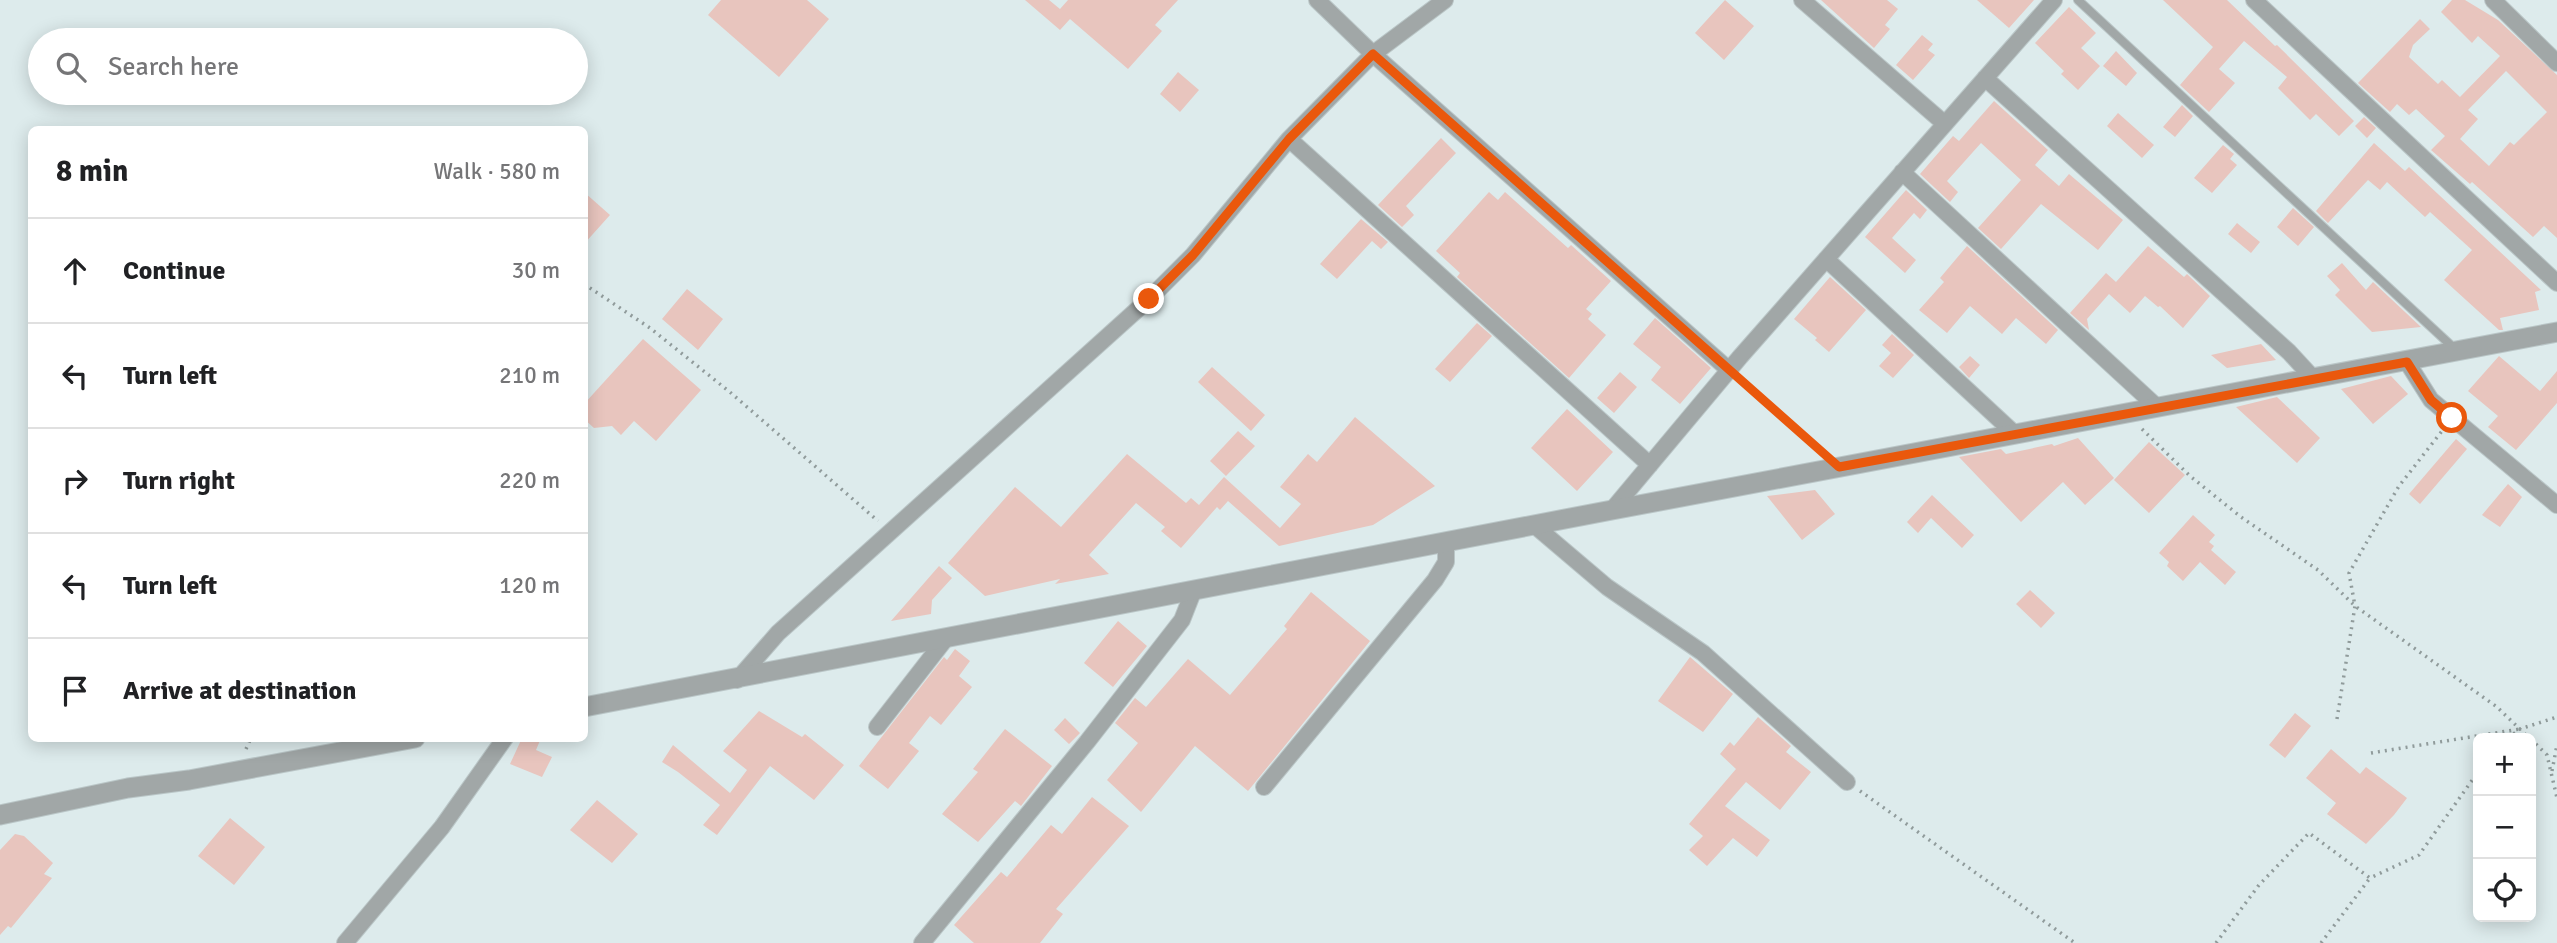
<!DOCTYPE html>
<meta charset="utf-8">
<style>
body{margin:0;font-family:Signika,sans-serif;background:#f6f6f6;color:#202124}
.controls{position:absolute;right:21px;bottom:21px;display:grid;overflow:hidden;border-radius:10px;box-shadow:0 4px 18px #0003}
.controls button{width:63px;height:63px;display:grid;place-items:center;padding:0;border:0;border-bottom:2px solid #e0e0e0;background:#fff;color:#202124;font:35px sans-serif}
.stop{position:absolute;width:21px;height:21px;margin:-16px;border:5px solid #ea580c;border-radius:50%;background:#fff}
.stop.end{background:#ea580c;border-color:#fff;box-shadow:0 2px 7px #0008}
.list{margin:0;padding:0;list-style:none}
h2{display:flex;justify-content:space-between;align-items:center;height:91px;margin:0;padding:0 28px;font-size:30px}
h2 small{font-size:23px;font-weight:400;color:#757577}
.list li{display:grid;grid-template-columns:46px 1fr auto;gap:21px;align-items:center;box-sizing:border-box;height:105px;padding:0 28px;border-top:2px solid #e0e0e0}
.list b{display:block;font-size:26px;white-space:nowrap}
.list em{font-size:23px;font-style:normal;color:#757577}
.icon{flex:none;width:38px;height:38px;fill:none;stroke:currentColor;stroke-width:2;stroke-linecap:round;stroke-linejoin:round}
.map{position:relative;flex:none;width:2557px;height:943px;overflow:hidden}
.search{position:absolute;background:#fff;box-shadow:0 4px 18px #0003;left:28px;top:28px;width:560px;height:77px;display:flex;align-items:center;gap:18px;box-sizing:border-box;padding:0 24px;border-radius:38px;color:#757577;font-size:26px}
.panel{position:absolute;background:#fff;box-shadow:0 4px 18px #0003;left:28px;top:126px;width:560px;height:616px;border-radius:10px}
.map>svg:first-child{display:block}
.building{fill:#e8c5be;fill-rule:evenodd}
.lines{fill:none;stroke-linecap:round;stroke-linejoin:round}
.service-casing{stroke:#bac6c7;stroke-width:10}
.minor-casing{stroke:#bac6c7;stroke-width:18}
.tertiary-casing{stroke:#bac6c7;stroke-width:21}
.path{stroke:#909b9b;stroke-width:3.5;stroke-dasharray:2 5;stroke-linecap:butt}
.service{stroke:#a1a7a7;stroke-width:8}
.minor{stroke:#a1a7a7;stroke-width:16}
.tertiary{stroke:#a1a7a7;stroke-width:19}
.route{stroke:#ea580c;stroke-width:9}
</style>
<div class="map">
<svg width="2557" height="943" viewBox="0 0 2557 943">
<rect width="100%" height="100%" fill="#ddebec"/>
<!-- building -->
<path class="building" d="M 721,0 L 807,0 L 829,19 L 779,77 L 708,15 Z
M 1025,0 L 1049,0 L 1060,9 L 1068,0 L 1178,0 L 1155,25 L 1162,31 L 1128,69 L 1070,19 L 1060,30 Z
M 1725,0 L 1754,26 L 1724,60 L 1695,33 Z
M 1821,0 L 1887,0 L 1898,9 L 1885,25 L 1890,29 L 1874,48 Z
M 1977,0 L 2034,0 L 2009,28 Z
M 2163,0 L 2227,0 L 2275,46 L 2277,45 L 2354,121 L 2339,136 L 2316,114 L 2310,120 L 2278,88 L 2287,77 L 2244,41 L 2219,69 L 2235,83 L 2209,112 L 2180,85 L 2213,47 Z
M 2452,0 L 2465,0 L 2498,20 L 2557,75 L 2557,238 L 2544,226 L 2533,237 L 2472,182 L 2470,184 L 2431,150 L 2445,136 L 2416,109 L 2409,115 L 2397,104 L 2390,112 L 2358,83 L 2420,19 L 2430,29 L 2413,45 L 2409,57 L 2438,84 L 2442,80 L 2460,97 L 2500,56 L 2478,36 L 2472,43 L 2441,12 ZM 2506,71 L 2547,112 L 2514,145 L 2510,142 L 2489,166 L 2460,139 L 2478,119 L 2468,110 Z
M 2069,7 L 2096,33 L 2081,48 L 2100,66 L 2078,90 L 2061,74 L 2064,71 L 2035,43 Z
M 1922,35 L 1933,44 L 1928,50 L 1935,55 L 1913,80 L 1896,65 Z
M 2116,51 L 2137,73 L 2126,86 L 2103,66 Z
M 1178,72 L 1199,90 L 1180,112 L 1160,94 Z
M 1994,101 L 2048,150 L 2035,165 L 2059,186 L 2069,174 L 2123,220 L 2098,250 L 2041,204 L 2001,249 L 1978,228 L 2021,180 L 1981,143 L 1947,181 L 1958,192 L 1950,202 L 1920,174 L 1953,136 L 1959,141 Z
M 2182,105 L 2193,116 L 2175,137 L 2163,127 Z
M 2118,113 L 2154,145 L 2142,158 L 2107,126 Z
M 2364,117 L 2376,128 L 2367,138 L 2355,126 Z
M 1441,138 L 1456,153 L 1406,206 L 1414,215 L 1402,227 L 1378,205 Z
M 2374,143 L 2405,171 L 2409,167 L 2541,290 L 2535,292 L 2539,310 L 2500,318 L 2503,330 L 2499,330 L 2444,280 L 2472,250 L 2430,212 L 2425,217 L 2387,182 L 2380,190 L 2368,180 L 2328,223 L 2316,211 Z
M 2223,145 L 2234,154 L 2230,159 L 2237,165 L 2212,193 L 2194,178 Z
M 1906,190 L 1927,210 L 1920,219 L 1914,213 L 1892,238 L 1916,260 L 1905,273 L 1865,237 Z
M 584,192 L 610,215 L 584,244 Z
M 1489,192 L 1498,200 L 1505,192 L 1568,248 L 1571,245 L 1611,281 L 1586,309 L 1592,314 L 1588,319 L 1606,335 L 1569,378 L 1457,277 L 1460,273 L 1436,251 Z
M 2293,208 L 2314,227 L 2298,246 L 2277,227 Z
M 1361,219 L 1388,242 L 1381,249 L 1372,241 L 1337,279 L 1320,264 Z
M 2237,223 L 2260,242 L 2251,253 L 2228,234 Z
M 1967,246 L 2058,330 L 2046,344 L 2016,318 L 2002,334 L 1970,306 L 1947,333 L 1919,310 L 1944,282 L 1940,278 Z
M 2148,246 L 2184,277 L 2187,274 L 2210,296 L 2183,328 L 2160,306 L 2158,307 L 2145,296 L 2130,313 L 2109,294 L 2087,319 L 2089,330 L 2070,313 L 2106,273 L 2116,282 Z
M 2342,263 L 2366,290 L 2373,282 L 2421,327 L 2372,332 L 2335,295 L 2340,290 L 2327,276 Z
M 1830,277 L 1866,310 L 1829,352 L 1815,340 L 1817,338 L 1794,319 Z
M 687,289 L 723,319 L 698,350 L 662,319 Z
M 1655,318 L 1711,368 L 1680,404 L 1651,380 L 1661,367 L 1633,344 Z
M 1477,323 L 1492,336 L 1450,382 L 1435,369 Z
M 1892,334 L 1914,355 L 1893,378 L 1879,366 L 1891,353 L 1882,345 Z
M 643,339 L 701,390 L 656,441 L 634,421 L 621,435 L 612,426 L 594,428 L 584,419 L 584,404 Z
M 2261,344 L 2276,360 L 2227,368 L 2211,355 Z
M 1970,356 L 1980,365 L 1969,378 L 1959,367 Z
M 2499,356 L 2540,391 L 2557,371 L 2557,403 L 2516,450 L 2488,427 L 2498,416 L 2468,391 Z
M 1212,367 L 1265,415 L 1251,431 L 1198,382 Z
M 1620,372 L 1637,387 L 1614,413 L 1597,398 Z
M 2391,376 L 2408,394 L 2373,424 L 2341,389 Z
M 2277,397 L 2320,438 L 2297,463 L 2236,407 Z
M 1567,409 L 1613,452 L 1577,491 L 1531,448 Z
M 1355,417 L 1435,486 L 1373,525 L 1279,546 L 1228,501 L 1220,510 L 1217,507 L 1181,548 L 1161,531 L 1165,527 L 1136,503 L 1089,555 L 1109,574 L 1055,584 L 1060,579 L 985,596 L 948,563 L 1015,487 L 1061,527 L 1127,454 L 1186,503 L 1191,498 L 1199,505 L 1224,477 L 1280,528 L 1301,504 L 1280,487 L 1308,454 L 1317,462 Z
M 1238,431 L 1255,446 L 1226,476 L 1210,461 Z
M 2078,438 L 2114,478 L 2085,505 L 2063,482 L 2021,522 L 1959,457 L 2001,449 L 2006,454 L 2052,444 L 2054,446 Z
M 2456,439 L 2467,449 L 2420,504 L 2409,494 Z
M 2149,442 L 2185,475 L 2149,513 L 2114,480 Z
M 2508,484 L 2522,497 L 2500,527 L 2482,515 Z
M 1815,490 L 1835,514 L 1802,540 L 1767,496 Z
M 1932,495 L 1974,535 L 1962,548 L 1931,518 L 1918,533 L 1907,522 Z
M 2193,515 L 2215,535 L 2209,542 L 2214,546 L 2211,550 L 2236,572 L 2225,585 L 2200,562 L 2183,581 L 2167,566 L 2169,562 L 2159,553 Z
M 939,566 L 952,578 L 932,600 L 931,614 L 891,621 Z
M 2030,590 L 2055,613 L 2041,628 L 2016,604 Z
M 1311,592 L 1370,641 L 1248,791 L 1195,746 L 1141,812 L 1107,780 L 1138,743 L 1115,723 L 1135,698 L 1146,707 L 1188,659 L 1230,695 L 1287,629 L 1284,626 Z
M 1118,621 L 1147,646 L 1113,687 L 1084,663 Z
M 955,649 L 970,661 L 959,676 L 972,687 L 941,725 L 930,716 L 909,743 L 919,751 L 888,789 L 859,766 L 944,657 L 947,660 Z
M 1690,657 L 1733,694 L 1703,732 L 1658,701 Z
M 759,711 L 802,737 L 805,734 L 844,765 L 814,800 L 770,766 L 717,835 L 703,825 L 720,805 L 678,772 L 662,762 L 673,745 L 730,793 L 747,770 L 723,751 Z
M 2295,713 L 2311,726 L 2285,758 L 2269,745 Z
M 1758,717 L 1791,746 L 1786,752 L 1811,772 L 1780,810 L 1746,782 L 1725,806 L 1770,840 L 1757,857 L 1733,838 L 1707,866 L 1689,850 L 1703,836 L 1689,824 L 1736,769 L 1720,754 L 1730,742 L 1734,746 Z
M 1065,718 L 1080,733 L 1069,744 L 1054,730 Z
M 1005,729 L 1052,766 L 1021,806 L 1015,801 L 978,842 L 942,814 L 978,772 L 973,769 Z
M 522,738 L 541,738 L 536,750 L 552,757 L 542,777 L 510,764 Z
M 2331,749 L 2360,774 L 2366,767 L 2407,798 L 2394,815 L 2366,844 L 2327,814 L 2336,803 L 2306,778 Z
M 1092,797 L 1129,826 L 1056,909 L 1063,914 L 1040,943 L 974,943 L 954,925 L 1001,872 L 1007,877 L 1051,825 L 1062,834 Z
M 597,800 L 638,834 L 612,863 L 570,830 Z
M 230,818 L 265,847 L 234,885 L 198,856 Z
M 15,834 L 24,836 L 53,863 L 44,874 L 52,878 L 11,928 L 8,926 L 0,935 L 0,850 Z"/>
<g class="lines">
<!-- service casing -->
<g class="service-casing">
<path id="service" d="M 2078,0 L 2456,350"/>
</g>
<!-- minor casing -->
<g class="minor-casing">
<path id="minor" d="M 1317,0 L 1373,54 L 1729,370
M 1802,0 L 1945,124
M 2254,0 L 2557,283
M 2493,0 L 2557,63
M 1985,78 L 2289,352 L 2313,378
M 1289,139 L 1650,465
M 1902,172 L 2157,407
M 1826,259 L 2015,434
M 2407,362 L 2431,400 L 2557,505
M 1612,510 L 1740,357 L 2054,0
M 1534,525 L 1607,587 L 1703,653 L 1847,782
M 737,680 L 778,633 L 1149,299 L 1193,255 L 1289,139 L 1373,54 L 1445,0
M 877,727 L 947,637
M 1264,787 L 1435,580 L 1446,562 L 1446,543
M 345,943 L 442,827 L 505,738
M 922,943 L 1087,742 L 1182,620 L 1193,592"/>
</g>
<!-- tertiary casing -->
<g class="tertiary-casing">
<path id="tertiary" d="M 584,707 L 1612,510 L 2557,332
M 0,815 L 128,788 L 189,780 L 415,738"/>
</g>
<!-- path -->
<path class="path" d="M 584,284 L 650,328 L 731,393 L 878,521
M 1741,380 L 1822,452
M 2142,429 L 2190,476 L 2241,517 L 2318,570 L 2355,606 L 2497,707 L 2529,738
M 2337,719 L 2355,606 L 2349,573 L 2399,486 L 2442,431
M 2508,738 L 2520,729 L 2557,717
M 2531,739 L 2547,755 L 2557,798
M 246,749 L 251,738
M 2371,753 L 2520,729
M 2552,771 L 2557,745
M 1860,791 L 2075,943
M 2216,943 L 2259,885 L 2309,833 L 2370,878 L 2419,855 L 2478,772
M 2321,943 L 2370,878"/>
<!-- service -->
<use href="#service" class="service"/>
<!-- minor -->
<use href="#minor" class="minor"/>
<!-- tertiary -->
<use href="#tertiary" class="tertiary"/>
</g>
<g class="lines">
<!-- route -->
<path class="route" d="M 1149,299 L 1193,255 L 1289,139 L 1373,54 L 1839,467 L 2407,362 L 2431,400 L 2452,418"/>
</g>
</svg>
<div class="controls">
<button>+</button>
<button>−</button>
<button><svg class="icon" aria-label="locate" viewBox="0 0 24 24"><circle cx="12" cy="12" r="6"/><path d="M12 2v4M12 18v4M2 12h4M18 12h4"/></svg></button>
</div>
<div class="stop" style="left:2452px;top:418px"></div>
<div class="stop end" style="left:1149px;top:299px"></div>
<div class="search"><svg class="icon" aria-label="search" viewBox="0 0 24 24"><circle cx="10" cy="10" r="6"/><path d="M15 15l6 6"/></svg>Search here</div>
<section class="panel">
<h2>8 min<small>Walk · 580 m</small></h2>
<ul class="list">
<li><svg class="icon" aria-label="ahead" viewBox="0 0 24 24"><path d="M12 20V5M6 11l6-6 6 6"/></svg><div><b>Continue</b></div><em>30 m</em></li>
<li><svg class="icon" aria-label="left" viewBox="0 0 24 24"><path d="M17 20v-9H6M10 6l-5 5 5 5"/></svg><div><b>Turn left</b></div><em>210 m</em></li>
<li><svg class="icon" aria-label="right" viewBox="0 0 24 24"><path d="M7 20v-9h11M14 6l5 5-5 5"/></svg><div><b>Turn right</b></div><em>220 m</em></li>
<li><svg class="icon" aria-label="left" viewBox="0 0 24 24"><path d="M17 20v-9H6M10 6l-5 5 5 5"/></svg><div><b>Turn left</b></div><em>120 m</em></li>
<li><svg class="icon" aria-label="arrive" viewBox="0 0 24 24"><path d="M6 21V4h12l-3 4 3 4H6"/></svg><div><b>Arrive at destination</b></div></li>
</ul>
</section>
</div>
